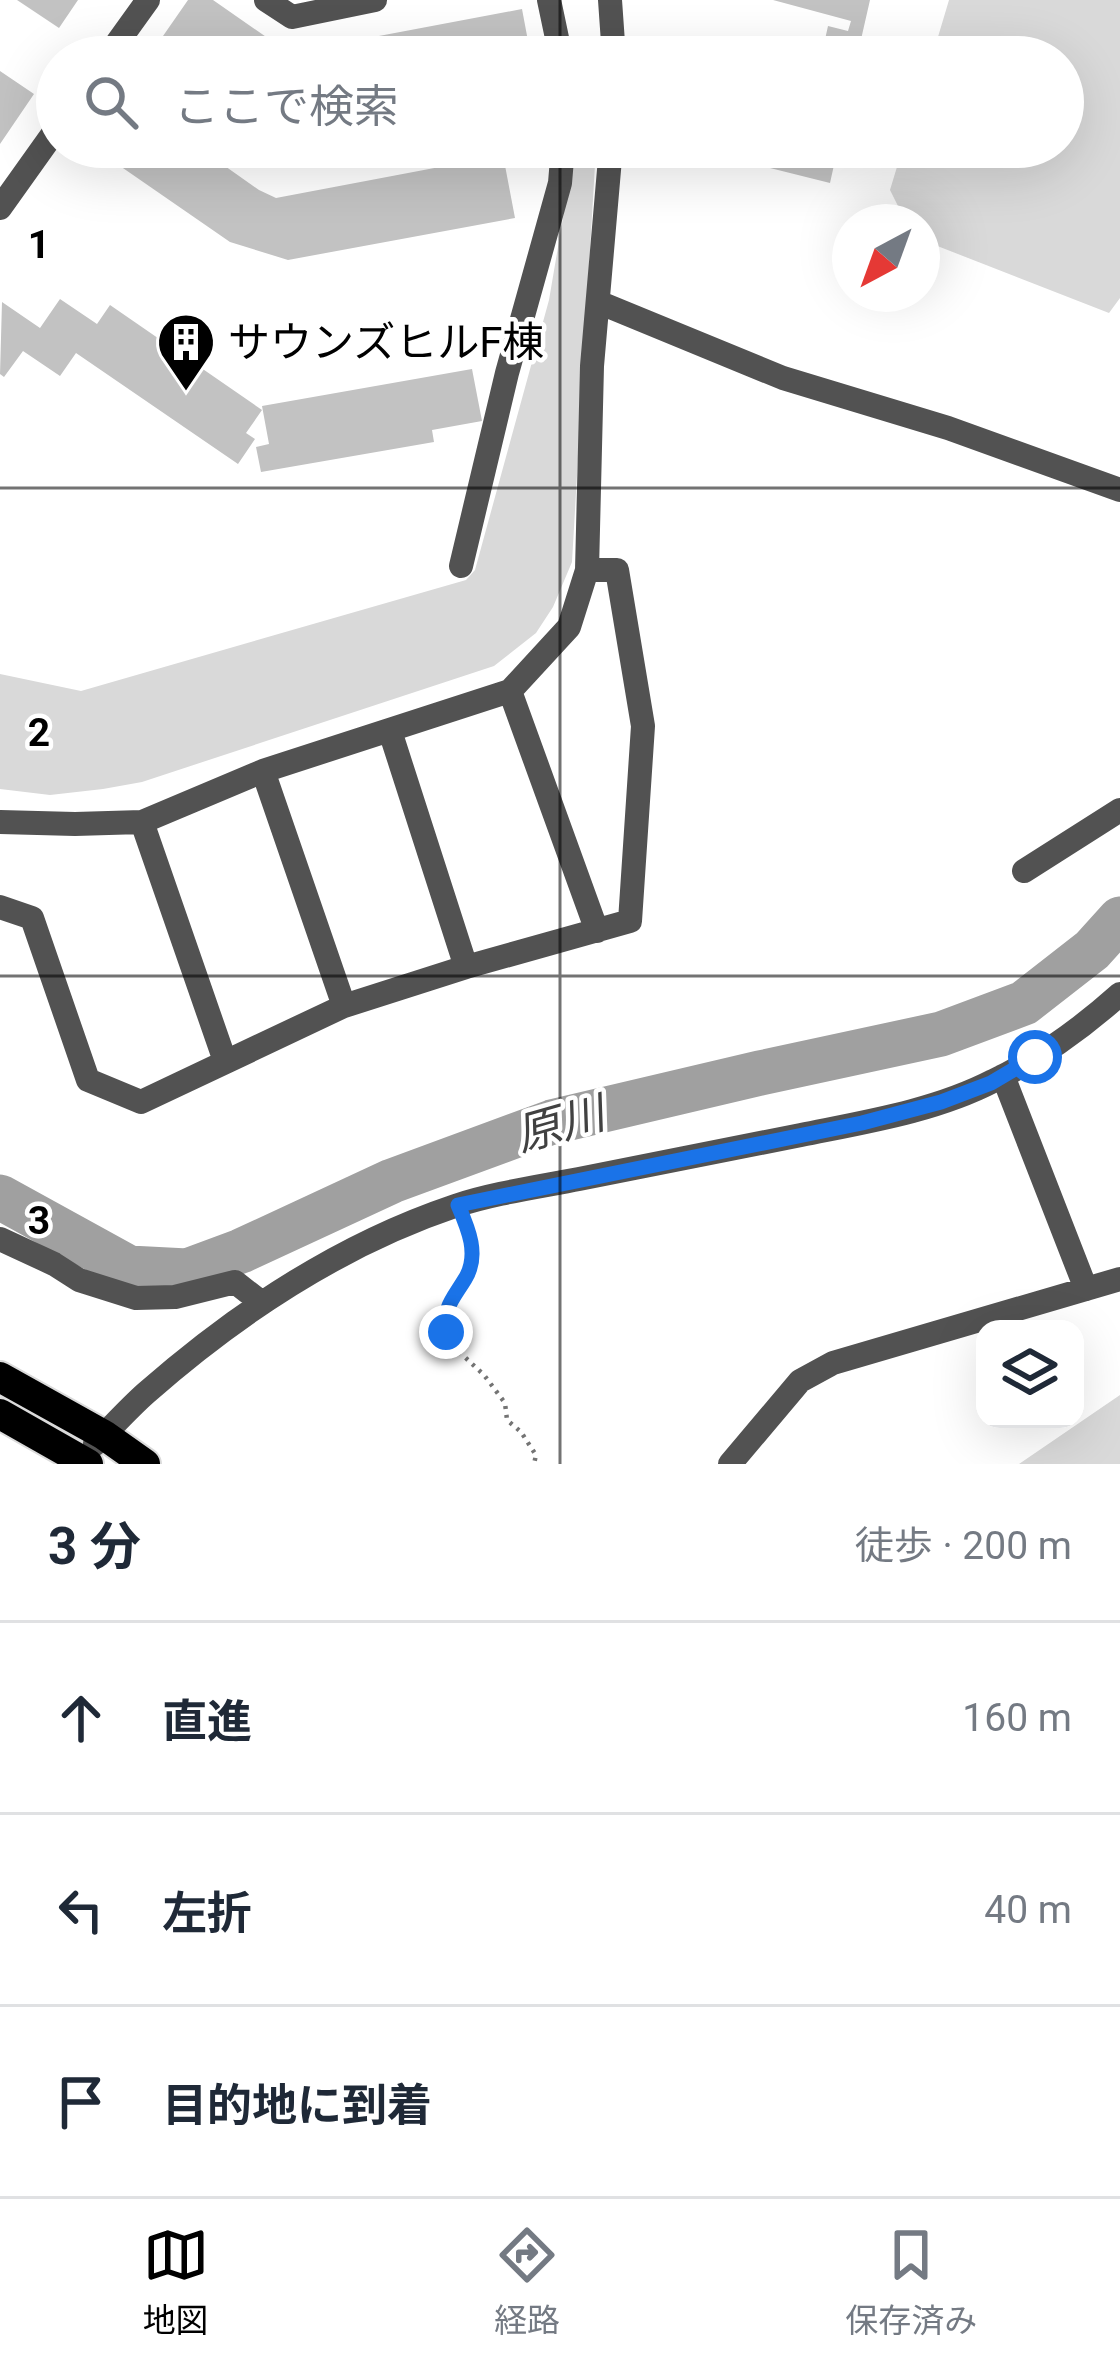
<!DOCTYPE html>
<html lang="ja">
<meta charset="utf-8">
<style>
body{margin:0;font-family:Roboto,"Noto Sans JP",sans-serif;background:#f2f2f3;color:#1f2937}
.controls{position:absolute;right:36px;bottom:36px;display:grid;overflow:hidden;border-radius:24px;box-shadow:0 12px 48px #0002}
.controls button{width:108px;height:108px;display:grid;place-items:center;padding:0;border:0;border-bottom:3px solid #e0e1e3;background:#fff;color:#1f2937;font:60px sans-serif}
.compass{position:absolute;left:832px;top:204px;width:108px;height:108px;border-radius:50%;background:#fff;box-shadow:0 12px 48px #0002;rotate:221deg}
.stop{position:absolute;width:36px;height:36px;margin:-27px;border:9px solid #1a73e8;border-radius:50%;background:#fff}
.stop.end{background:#1a73e8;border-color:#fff;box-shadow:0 3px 12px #0008}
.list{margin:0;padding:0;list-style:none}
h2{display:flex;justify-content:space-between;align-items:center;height:156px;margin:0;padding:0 48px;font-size:51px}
h2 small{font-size:39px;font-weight:400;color:#747a83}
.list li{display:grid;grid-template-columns:78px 1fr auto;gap:36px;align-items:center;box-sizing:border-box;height:192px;padding:0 48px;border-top:3px solid #e0e1e3}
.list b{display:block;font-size:45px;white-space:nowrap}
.list em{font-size:39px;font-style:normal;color:#747a83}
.icon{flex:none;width:66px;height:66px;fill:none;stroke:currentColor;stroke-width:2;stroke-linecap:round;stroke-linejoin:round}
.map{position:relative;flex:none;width:1120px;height:1464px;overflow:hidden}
.search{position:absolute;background:#fff;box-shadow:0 12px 48px #0002;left:36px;right:36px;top:36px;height:132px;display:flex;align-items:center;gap:30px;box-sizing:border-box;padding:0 42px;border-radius:66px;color:#747a83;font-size:45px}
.sheet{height:732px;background:#fff}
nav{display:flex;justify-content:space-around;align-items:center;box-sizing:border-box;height:168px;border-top:3px solid #e0e1e3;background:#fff;font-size:33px;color:#747a83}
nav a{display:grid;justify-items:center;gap:6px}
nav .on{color:#000}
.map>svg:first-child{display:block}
.green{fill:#d9d9d9}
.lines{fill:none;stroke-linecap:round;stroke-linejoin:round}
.river{stroke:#a0a0a0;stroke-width:45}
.building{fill:#c2c2c2}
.major-casing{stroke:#dbdbdb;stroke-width:34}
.path{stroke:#747474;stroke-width:4.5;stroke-dasharray:3 6;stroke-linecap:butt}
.minor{stroke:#525252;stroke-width:24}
.major{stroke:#000;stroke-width:30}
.route{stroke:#1a73e8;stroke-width:15}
.grid{fill:none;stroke:#000;stroke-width:3;stroke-opacity:0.55}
.labels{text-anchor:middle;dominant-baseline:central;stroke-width:9;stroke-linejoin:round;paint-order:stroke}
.poi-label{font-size:42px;fill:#000;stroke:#fff;text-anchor:start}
.water-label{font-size:45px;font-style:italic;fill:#414141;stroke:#fff}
.grid-label{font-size:39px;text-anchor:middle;font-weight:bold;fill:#000;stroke:#fff;stroke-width:9;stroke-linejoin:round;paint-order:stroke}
</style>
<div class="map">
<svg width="1120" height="1464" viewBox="0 0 1120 1464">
<rect width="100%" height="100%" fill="#fff"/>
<!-- green -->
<path class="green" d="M 949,0 L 1120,0 L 1120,298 L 1109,313 L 922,240 L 922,222 L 906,222 L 890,190 L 903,147 L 1063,147 L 1063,57 L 932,57 Z
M 575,147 L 596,147 L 572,562 L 553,607 L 536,633 L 494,666 L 142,782 L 103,789 L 50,795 L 0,789 L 0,674 L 81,691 L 466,580 L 475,570 L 549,300 Z
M 1120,1395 L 1120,1464 L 1019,1464 Z"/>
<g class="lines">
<!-- river -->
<path class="river" d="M 0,1197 L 129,1268 L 187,1271 L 241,1251 L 392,1181 L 552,1122 L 760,1073 L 941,1034 L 1024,1003 L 1092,950 L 1120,919"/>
</g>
<!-- building -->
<path class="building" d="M 17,0 L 78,0 L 59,28 Z
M 188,0 L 213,0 L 295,57 L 192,57 L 163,36 Z
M 773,0 L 870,0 L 857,57 L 822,53 L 828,26 L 848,31 L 851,21 Z
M 522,9 L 531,57 L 311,57 L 310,49 Z
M 714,45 L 757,55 L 757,57 L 711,57 Z
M 0,71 L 34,94 L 0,144 Z
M 87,147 L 198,147 L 259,190 L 276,198 L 503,155 L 515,218 L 288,260 L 230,242 L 107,157 L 105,159 Z
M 686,147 L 838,147 L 830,183 Z
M 60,299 L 97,324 L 110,305 L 262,410 L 246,433 L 255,439 L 238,464 L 76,353 L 60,376 L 23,351 L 4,377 L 0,374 L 2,302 L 40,328 Z
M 472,369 L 482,421 L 432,430 L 434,442 L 261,472 L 256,447 L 269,444 L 262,406 Z"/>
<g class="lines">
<!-- major casing -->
<g class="major-casing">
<path id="major" d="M 0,1377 L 104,1435 L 145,1464
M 0,1414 L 88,1464"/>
</g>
<!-- path -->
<path class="path" d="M 468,1229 L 473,1258 L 467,1277 L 455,1292 L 445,1311 L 446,1332 L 455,1348 L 484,1375 L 505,1403 L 507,1420 L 521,1432 L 536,1455 L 534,1464"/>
<!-- minor -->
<path class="minor" d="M 266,0 L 292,17 L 375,0
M 549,0 L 561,57
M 610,0 L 614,57
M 107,57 L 148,0
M 0,208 L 57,128
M 598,302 L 783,378 L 948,428 L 1120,490
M 461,566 L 507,373 L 560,183 L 563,147
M 510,691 L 597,931
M 390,731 L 466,967
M 263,771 L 344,1006
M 0,822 L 75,824 L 142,822 L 263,771 L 510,691 L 569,627 L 587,570 L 592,366 L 611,147
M 142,822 L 225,1061
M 1024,871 L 1120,810
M 0,907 L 32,918 L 88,1080 L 141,1102 L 344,1006 L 466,967 L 630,921 L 643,726 L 617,570 L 587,570
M 1003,1076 L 1086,1289
M 0,1239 L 54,1264 L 79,1280 L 136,1298 L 175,1297 L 235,1282 L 262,1303
M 95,1444 C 112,1427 128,1409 146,1393 C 237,1313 339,1245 455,1206 C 494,1193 538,1187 579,1179 C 653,1164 727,1149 801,1135 C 865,1122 935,1111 993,1081 C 1039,1059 1082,1028 1120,994
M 730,1464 L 800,1381 L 833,1363 L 1120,1279"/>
<!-- major -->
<use href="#major" class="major"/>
</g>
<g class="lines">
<!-- route -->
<path class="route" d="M 446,1332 C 445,1304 451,1302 465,1279 C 480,1255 468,1228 458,1205 L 862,1123 L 941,1102 L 991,1083 L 1035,1057"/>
</g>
<!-- grid -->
<path class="grid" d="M 560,0 L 560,57M 560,147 L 560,1464M 0,488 L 1120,488M 0,976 L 1120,976"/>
<!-- icons -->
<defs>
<g id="building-pin" transform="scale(3)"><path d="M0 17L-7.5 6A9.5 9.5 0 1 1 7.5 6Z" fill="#000" stroke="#fff"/><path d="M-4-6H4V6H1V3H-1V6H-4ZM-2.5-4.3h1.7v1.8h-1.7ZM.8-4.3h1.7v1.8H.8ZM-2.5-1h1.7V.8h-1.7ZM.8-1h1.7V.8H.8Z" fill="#fff"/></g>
</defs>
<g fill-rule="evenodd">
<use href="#building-pin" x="186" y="342"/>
</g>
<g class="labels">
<!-- poi labels -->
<g class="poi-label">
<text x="228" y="342">サウンズヒルF棟</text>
</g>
<!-- water labels -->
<g class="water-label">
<text transform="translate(560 1124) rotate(-16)">原川</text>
</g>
</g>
<g class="grid-label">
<text x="39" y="258">1</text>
<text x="39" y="746">2</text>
<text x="39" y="1234">3</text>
</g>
</svg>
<div class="controls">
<button><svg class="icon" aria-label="layers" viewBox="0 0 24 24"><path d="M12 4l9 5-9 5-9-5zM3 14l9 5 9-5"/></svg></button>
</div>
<svg class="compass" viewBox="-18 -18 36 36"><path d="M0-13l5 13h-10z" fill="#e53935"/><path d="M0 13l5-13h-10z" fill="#747a83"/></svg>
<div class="stop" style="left:1035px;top:1057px"></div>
<div class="stop end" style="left:446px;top:1332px"></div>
<div class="search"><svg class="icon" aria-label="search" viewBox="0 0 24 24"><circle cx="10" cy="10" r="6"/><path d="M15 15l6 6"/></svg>ここで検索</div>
</div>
<section class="sheet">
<h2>3 分<small>徒歩 · 200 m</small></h2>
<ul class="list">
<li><svg class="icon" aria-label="ahead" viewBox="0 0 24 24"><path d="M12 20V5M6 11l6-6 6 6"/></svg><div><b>直進</b></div><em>160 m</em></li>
<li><svg class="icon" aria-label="left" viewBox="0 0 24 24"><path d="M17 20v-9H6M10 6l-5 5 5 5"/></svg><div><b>左折</b></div><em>40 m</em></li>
<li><svg class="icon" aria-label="arrive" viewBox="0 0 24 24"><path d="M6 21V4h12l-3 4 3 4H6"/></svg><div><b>目的地に到着</b></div></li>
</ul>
</section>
<nav>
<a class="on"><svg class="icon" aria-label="map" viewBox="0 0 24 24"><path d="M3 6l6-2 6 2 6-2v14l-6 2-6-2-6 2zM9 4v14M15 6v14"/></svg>地図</a>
<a><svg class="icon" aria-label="directions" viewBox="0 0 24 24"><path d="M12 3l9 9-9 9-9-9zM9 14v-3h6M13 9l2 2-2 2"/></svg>経路</a>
<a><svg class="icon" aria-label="saved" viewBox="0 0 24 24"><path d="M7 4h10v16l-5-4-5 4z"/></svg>保存済み</a>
</nav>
